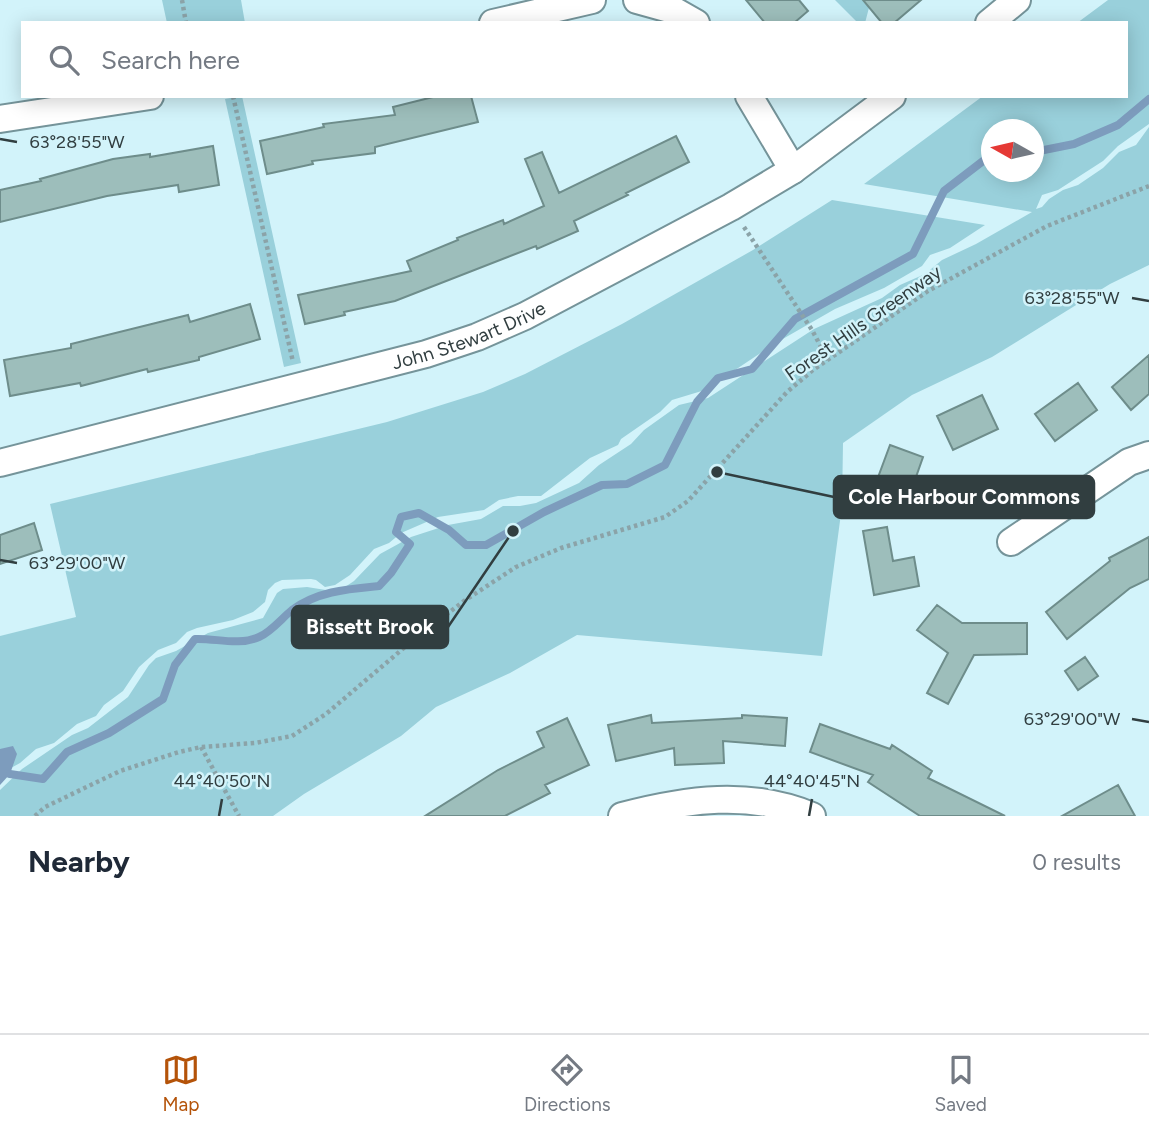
<!DOCTYPE html>
<meta charset="utf-8">
<style>
body{margin:0;font-family:Figtree,sans-serif;background:#f2f2f3;color:#1f2937}
.compass{position:absolute;left:981px;top:119px;width:63px;height:63px;border-radius:50%;background:#fff;box-shadow:0 4px 18px #0003;rotate:278deg}
.list{margin:0;padding:0;list-style:none}
h2{display:flex;justify-content:space-between;align-items:center;height:91px;margin:0;padding:0 28px;font-size:30px}
h2 small{font-size:23px;font-weight:400;color:#747a83}
.icon{flex:none;width:38px;height:38px;fill:none;stroke:currentColor;stroke-width:2;stroke-linecap:round;stroke-linejoin:round}
.map{position:relative;flex:none;width:1149px;height:816px;overflow:hidden}
.search{position:absolute;background:#fff;box-shadow:0 4px 18px #0003;left:21px;right:21px;top:21px;height:77px;display:flex;align-items:center;gap:18px;box-sizing:border-box;padding:0 24px;border-radius:0px;color:#747a83;font-size:26px}
.sheet{height:217px;background:#fff}
nav{display:flex;justify-content:space-around;align-items:center;box-sizing:border-box;height:98px;border-top:2px solid #e0e1e3;background:#fff;font-size:19px;color:#747a83}
nav a{display:grid;justify-items:center;gap:4px}
nav .on{color:#b45309}
.map>svg:first-child{display:block}
.green{fill:#99d0db;fill-rule:evenodd}
.water{fill:#7d9cbd}
.lines{fill:none;stroke-linecap:round;stroke-linejoin:round}
.stream{stroke:#7d9cbd;stroke-width:8}
.building{fill:#9dbebb;stroke:#6e8d8b;stroke-width:2}
.minor-casing{stroke:#75949a;stroke-width:30}
.path{stroke:#8ba3a8;stroke-width:4.5;stroke-dasharray:3.5 3.5;stroke-linecap:butt}
.minor{stroke:#fff;stroke-width:26}
.ticks{fill:none;stroke:#313e40;stroke-width:2.5}
.labels{text-anchor:middle;dominant-baseline:central;stroke-width:5;stroke-linejoin:round;paint-order:stroke}
.street-label{font-size:19px;fill:#313e40;stroke:#d2f3fa}
.ticks-label{font-size:18px;text-anchor:middle;fill:#313e40;stroke:#d2f3fa;stroke-width:5;stroke-linejoin:round;paint-order:stroke}
.leader{fill:none;stroke:#313e40;stroke-width:2.5}
.callout-dot{fill:#313e40;stroke:#d2f3fa;stroke-width:2.5}
.callout{fill:#313e40;stroke:#313e40;stroke-width:2.5}
.callout-label{font-size:21px;text-anchor:middle;font-weight:bold;fill:#fff}
</style>
<div class="map">
<svg width="1149" height="816" viewBox="0 0 1149 816">
<rect width="100%" height="100%" fill="#d2f3fa"/>
<!-- green -->
<path class="green" d="M 162,0 L 241,0 L 245,23 L 167,23 Z
M 835,0 L 871,0 L 865,23 L 858,23 Z
M 1108,0 L 1149,0 L 1149,124 L 1118,146 L 1103,161 L 1058,190 L 1042,195 L 1036,209 L 1042,207 L 1049,199 L 1063,190 L 1078,185 L 1103,168 L 1119,152 L 1136,145 L 1149,127 L 1149,265 L 1110,284 L 992,357 L 912,395 L 843,443 L 842,506 L 822,656 L 577,635 L 510,673 L 436,707 L 401,736 L 304,794 L 273,816 L 0,816 L 0,790 L 22,769 L 72,735 L 88,728 L 128,697 L 149,665 L 156,658 L 176,651 L 208,633 L 263,618 L 277,593 L 283,589 L 307,587 L 332,591 L 342,589 L 354,581 L 380,554 L 411,537 L 448,525 L 481,519 L 503,506 L 520,506 L 536,503 L 579,483 L 599,465 L 631,444 L 644,430 L 679,405 L 708,398 L 814,329 L 882,298 L 900,285 L 925,274 L 942,260 L 976,244 L 1032,212 L 864,184 L 983,96 L 1126,96 L 1126,23 L 1077,23 ZM 992,130 L 1034,130 L 1034,172 L 992,172 Z
M 242,96 L 301,363 L 284,367 L 225,99 Z
M 832,200 L 985,225 L 950,248 L 930,255 L 922,266 L 884,288 L 835,309 L 774,344 L 705,390 L 672,400 L 660,412 L 621,439 L 618,445 L 590,458 L 541,496 L 518,496 L 499,500 L 484,510 L 438,517 L 401,533 L 389,543 L 374,549 L 350,575 L 335,585 L 325,587 L 316,580 L 311,579 L 282,580 L 275,583 L 268,590 L 265,602 L 253,612 L 233,620 L 197,628 L 187,632 L 176,643 L 158,650 L 139,667 L 123,691 L 104,705 L 96,716 L 77,724 L 54,743 L 36,749 L 20,763 L 0,774 L 0,636 L 76,617 L 50,504 L 387,422 L 483,392 L 525,374 L 622,324 L 753,250 Z"/>
<!-- water -->
<path class="water" d="M 13,746 L 17,754 L 10,774 L 0,785 L 0,749 Z"/>
<g class="lines">
<!-- stream -->
<path class="stream" d="M 1034,152 L 1074,144 L 1118,125 L 1149,99
M 10,774 L 43,779 L 67,752 L 109,733 L 163,699 L 175,665 L 195,639 C 216,638 238,646 259,637 C 271,632 282,618 292,610 C 318,591 348,589 379,586 L 391,573 L 410,544 L 396,532 L 401,517 L 419,513 L 449,530 L 466,545 L 486,545 L 544,512 L 602,485 L 627,484 L 665,465 L 697,402 L 718,378 L 752,369 L 795,319 L 913,254 L 944,191 L 983,161 L 992,160"/>
</g>
<!-- building -->
<path class="building" d="M 746,0 L 799,0 L 808,11 L 794,23 L 765,23 Z
M 863,0 L 921,0 L 894,23 L 882,23 Z
M 437,96 L 471,96 L 478,122 L 375,147 L 375,153 L 312,161 L 313,164 L 267,174 L 260,141 L 324,127 L 323,124 L 395,115 L 393,107 Z
M 676,136 L 689,162 L 626,193 L 628,195 L 574,221 L 578,231 L 537,249 L 536,246 L 395,301 L 344,312 L 345,315 L 305,324 L 298,295 L 411,271 L 407,261 L 458,240 L 457,238 L 503,220 L 504,224 L 544,206 L 525,159 L 542,152 L 559,193 Z
M 213,146 L 219,185 L 179,192 L 178,185 L 107,196 L 0,222 L 0,190 L 41,181 L 40,179 L 113,159 L 150,154 L 150,157 Z
M 250,304 L 260,339 L 199,357 L 199,360 L 148,372 L 147,369 L 81,386 L 80,383 L 10,396 L 4,360 L 71,348 L 71,344 L 188,315 L 190,322 Z
M 1149,355 L 1149,394 L 1131,410 L 1112,387 Z
M 1078,383 L 1097,410 L 1055,441 L 1035,414 Z
M 982,395 L 998,429 L 953,450 L 937,416 Z
M 890,445 L 923,457 L 904,511 L 870,499 Z
M 34,523 L 42,550 L 0,564 L 0,535 Z
M 887,527 L 893,561 L 914,557 L 919,586 L 874,595 L 863,531 Z
M 1149,537 L 1149,579 L 1130,588 L 1067,639 L 1046,612 L 1110,561 L 1109,558 Z
M 937,605 L 962,623 L 1027,623 L 1027,654 L 974,655 L 948,704 L 927,693 L 948,653 L 917,630 Z
M 1085,657 L 1098,676 L 1078,690 L 1065,671 Z
M 651,715 L 652,723 L 742,718 L 742,715 L 787,718 L 785,746 L 723,741 L 724,763 L 675,765 L 674,748 L 616,761 L 608,725 Z
M 567,718 L 589,765 L 545,785 L 550,793 L 505,816 L 425,816 L 498,770 L 544,747 L 537,732 Z
M 820,724 L 890,749 L 892,745 L 932,771 L 928,778 L 1005,816 L 920,816 L 868,782 L 873,775 L 810,752 Z
M 1118,785 L 1135,816 L 1062,816 Z"/>
<g class="lines">
<!-- minor casing -->
<g class="minor-casing">
<g id="minor">
<path d="M 637,0 L 673,10 L 696,23"/>
<path d="M 493,23 L 592,0"/>
<path d="M 989,23 L 1017,0"/>
<path d="M 749,96 L 793,170"/>
<path d="M 0,119 L 150,96"/>
<path id="s1" d="M 0,463 L 426,354 L 477,337 L 525,316 L 731,207 L 793,170 L 892,96"/>
<path d="M 1011,542 L 1129,462 L 1149,455"/>
<path d="M 622,816 C 686,799 750,790 812,816"/>
</g>
</g>
<!-- path -->
<path class="path" d="M 182,0 L 186,23
M 233,96 L 293,362
M 744,227 L 812,330 L 828,360
M 201,747 L 239,816
M 35,816 L 45,807 L 120,771 L 179,752 L 201,747 L 255,743 L 292,736 L 326,714 L 412,641 L 464,601 L 516,567 L 561,548 L 665,517 L 688,501 L 787,392 L 813,370 L 928,291 L 1047,226 L 1149,186"/>
<!-- minor -->
<use href="#minor" class="minor"/>
</g>
<!-- ticks -->
<path class="ticks" d="M 0,139 L 17,142M 1132,298 L 1149,301M 0,560 L 17,563M 1132,719 L 1149,722M 219,816 L 222,799M 809,816 L 812,799"/>
<g class="labels">
<!-- street labels -->
<g class="street-label">
<text transform="translate(863 323) rotate(-35)">Forest Hills Greenway</text>
<text stroke="none"><textPath href="#s1" startOffset="486">John Stewart Drive</textPath></text>
</g>
</g>
<g class="ticks-label">
<text x="77" y="148">63°28'55"W</text>
<text x="1072" y="304">63°28'55"W</text>
<text x="77" y="569">63°29'00"W</text>
<text x="1072" y="725">63°29'00"W</text>
<text x="222" y="787">44°40'50"N</text>
<text x="812" y="787">44°40'45"N</text>
</g>
<!-- callouts -->
<path class="leader" d="M717 472L834 497M513 531L448 627"/>
<g class="callout-dot">
<circle cx="717" cy="472" r="7"/>
<circle cx="513" cy="531" r="7"/>
</g>
<g class="callout">
<rect x="834" y="476" width="260" height="42" rx="7"/>
<rect x="292" y="606" width="156" height="42" rx="7"/>
</g>
<g class="callout-label">
<text x="964" y="504">Cole Harbour Commons</text>
<text x="370" y="634">Bissett Brook</text>
</g>
</svg>
<svg class="compass" viewBox="-18 -18 36 36"><path d="M0-13l5 13h-10z" fill="#e53935"/><path d="M0 13l5-13h-10z" fill="#747a83"/></svg>
<div class="search"><svg class="icon" aria-label="search" viewBox="0 0 24 24"><circle cx="10" cy="10" r="6"/><path d="M15 15l6 6"/></svg>Search here</div>
</div>
<section class="sheet">
<h2>Nearby<small>0 results</small></h2>
<ul class="list">
</ul>
</section>
<nav>
<a class="on"><svg class="icon" aria-label="map" viewBox="0 0 24 24"><path d="M3 6l6-2 6 2 6-2v14l-6 2-6-2-6 2zM9 4v14M15 6v14"/></svg>Map</a>
<a><svg class="icon" aria-label="directions" viewBox="0 0 24 24"><path d="M12 3l9 9-9 9-9-9zM9 14v-3h6M13 9l2 2-2 2"/></svg>Directions</a>
<a><svg class="icon" aria-label="saved" viewBox="0 0 24 24"><path d="M7 4h10v16l-5-4-5 4z"/></svg>Saved</a>
</nav>
